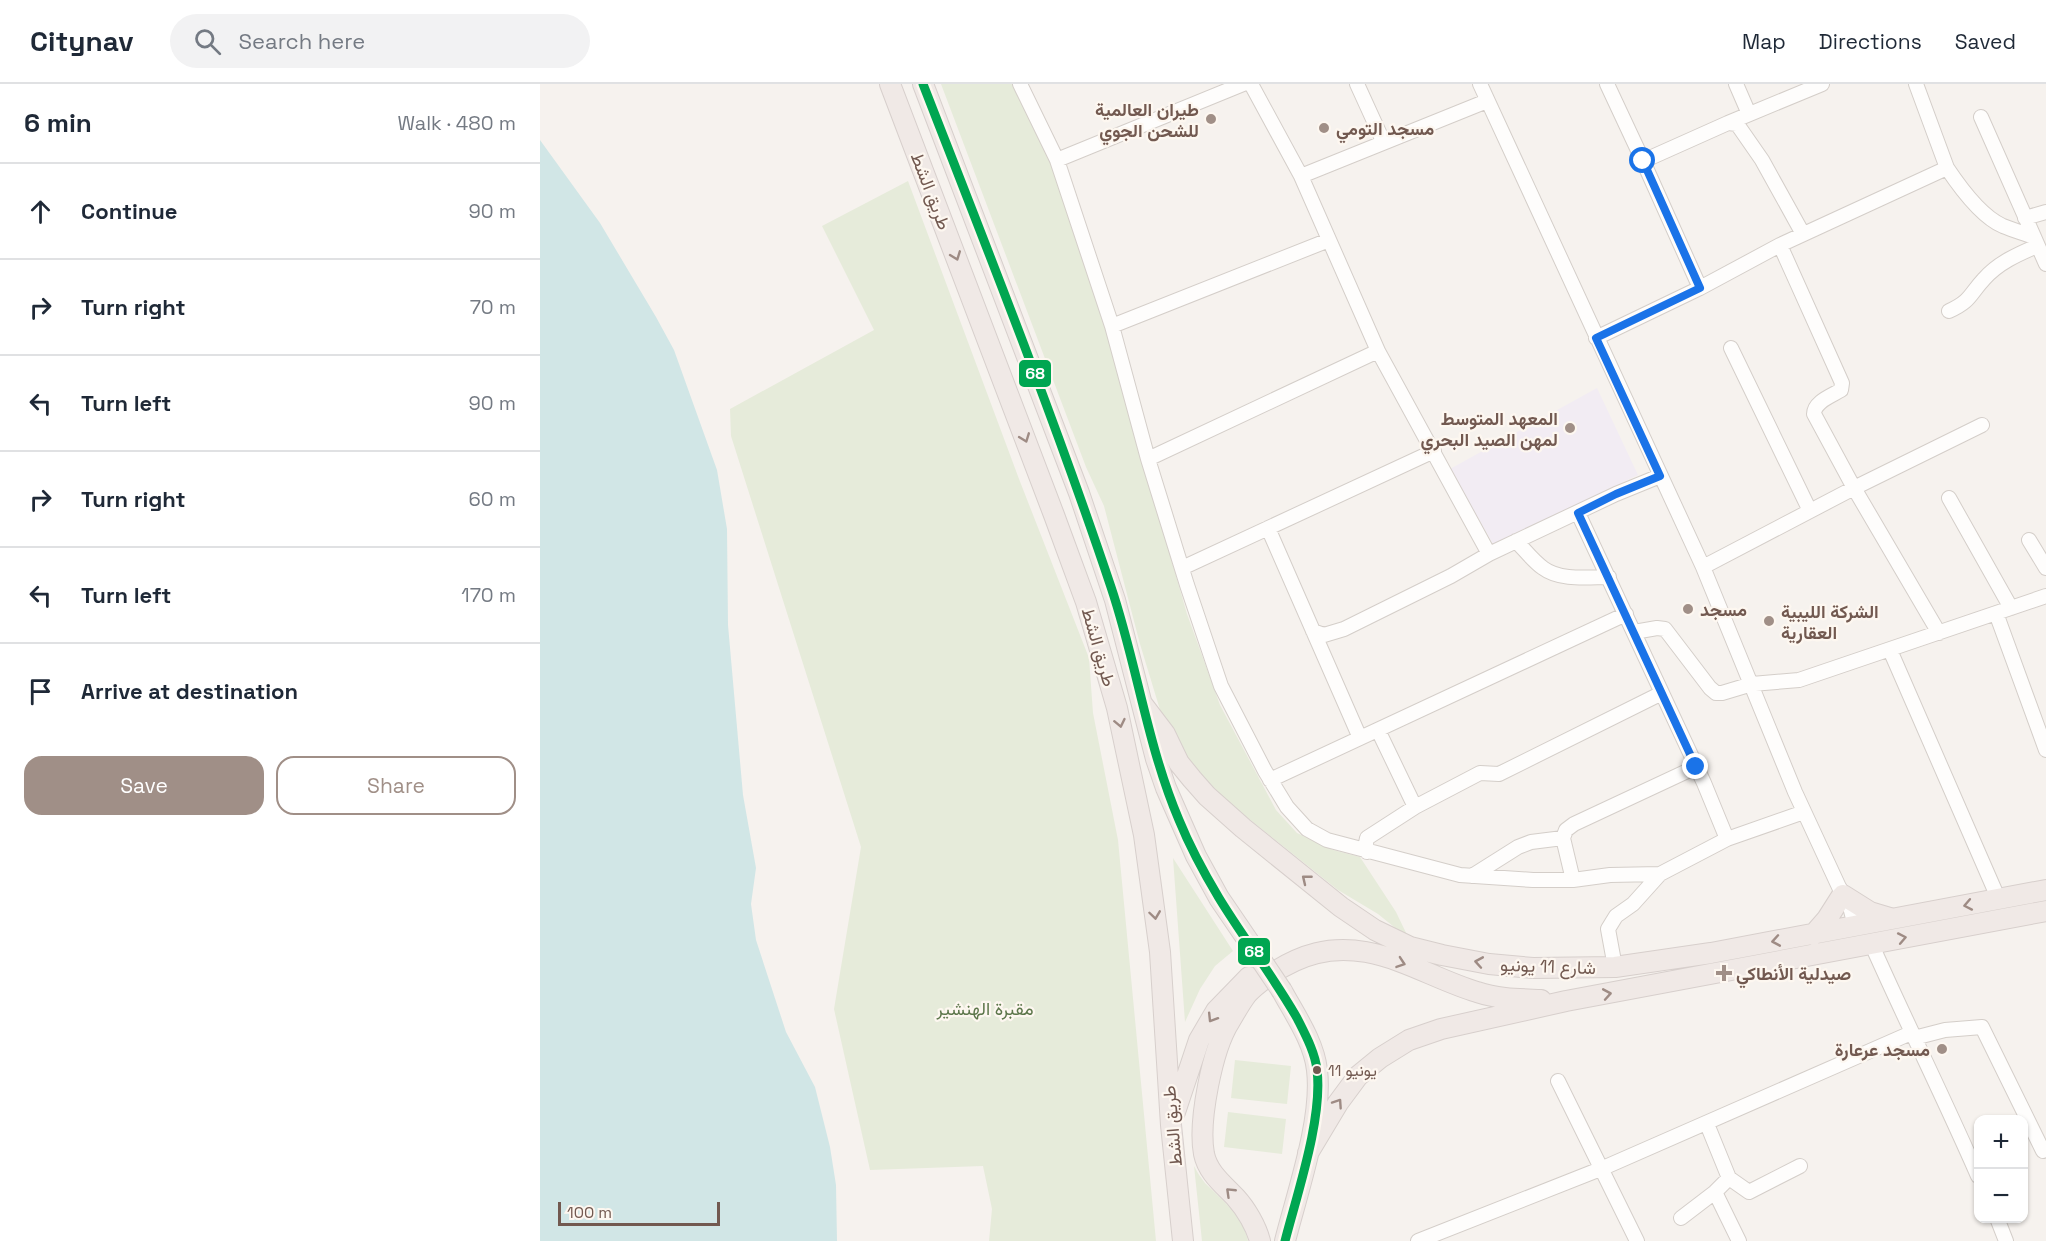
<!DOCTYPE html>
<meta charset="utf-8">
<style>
body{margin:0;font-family:"Space Grotesk",Vazirmatn,sans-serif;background:#f2f2f3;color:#1f2937}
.controls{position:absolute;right:18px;bottom:18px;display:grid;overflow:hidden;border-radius:12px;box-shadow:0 2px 4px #0004}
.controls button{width:54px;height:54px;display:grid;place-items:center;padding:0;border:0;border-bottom:2px solid #e0e1e3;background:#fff;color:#1f2937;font:30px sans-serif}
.scale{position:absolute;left:18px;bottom:15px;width:162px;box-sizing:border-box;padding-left:6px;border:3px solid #725950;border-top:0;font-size:16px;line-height:21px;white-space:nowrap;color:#725950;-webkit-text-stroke:4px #fdf7f0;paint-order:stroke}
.stop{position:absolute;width:18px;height:18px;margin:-14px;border:4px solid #1a73e8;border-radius:50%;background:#fff}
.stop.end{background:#1a73e8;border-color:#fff;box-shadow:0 2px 6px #0008}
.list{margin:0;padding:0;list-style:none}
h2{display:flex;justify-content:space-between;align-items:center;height:78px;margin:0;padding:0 24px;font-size:26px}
h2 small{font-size:20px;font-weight:400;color:#747a83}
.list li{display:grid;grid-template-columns:39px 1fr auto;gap:18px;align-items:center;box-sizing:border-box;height:96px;padding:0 24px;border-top:2px solid #e0e1e3}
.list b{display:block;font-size:22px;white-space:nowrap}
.list em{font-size:20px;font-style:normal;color:#747a83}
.actions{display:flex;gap:12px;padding:18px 24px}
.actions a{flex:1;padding:14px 0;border:2px solid #a08f87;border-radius:18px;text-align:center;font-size:21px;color:#a08f87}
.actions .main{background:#a08f87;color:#fff}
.icon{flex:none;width:33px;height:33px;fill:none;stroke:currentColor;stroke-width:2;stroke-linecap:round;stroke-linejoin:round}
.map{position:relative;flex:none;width:1506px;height:1157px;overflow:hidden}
header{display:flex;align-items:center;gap:36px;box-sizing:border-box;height:84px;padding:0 30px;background:#fff;border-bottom:2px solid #e0e1e3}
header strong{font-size:28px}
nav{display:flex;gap:33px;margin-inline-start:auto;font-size:21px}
.search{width:420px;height:54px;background:#f2f2f3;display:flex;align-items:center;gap:15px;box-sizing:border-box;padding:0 21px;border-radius:33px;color:#747a83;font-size:22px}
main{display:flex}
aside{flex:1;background:#fff}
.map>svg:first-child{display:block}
.education{fill:#f2ecf3}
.green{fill:#e6ebda}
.water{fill:#d1e6e6}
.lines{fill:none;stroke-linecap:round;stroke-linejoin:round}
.minor-casing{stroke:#d4cec9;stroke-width:16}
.highway-casing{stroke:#d7cfcc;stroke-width:22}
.minor{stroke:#fefdfc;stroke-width:14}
.highway{stroke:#f0e9e6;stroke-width:20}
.highway-bridge-casing{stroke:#d7cfcc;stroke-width:22;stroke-linecap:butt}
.highway-bridge{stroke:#f0e9e6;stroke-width:20}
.bus-1-casing{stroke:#fdf7f0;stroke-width:14}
.bus-1{stroke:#00a651;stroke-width:9}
.oneway{stroke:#9e8b84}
.route{stroke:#1a73e8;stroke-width:8}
.poi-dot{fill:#a08f87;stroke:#fdf7f0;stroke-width:2}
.bus-dot{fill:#725950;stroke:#fdf7f0;stroke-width:2}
.labels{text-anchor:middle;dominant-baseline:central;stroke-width:4.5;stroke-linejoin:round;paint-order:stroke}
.bus-label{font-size:16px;fill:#725950;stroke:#fdf7f0;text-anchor:start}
.poi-label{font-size:18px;font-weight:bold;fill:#725950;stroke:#fdf7f0;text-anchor:start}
.street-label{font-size:18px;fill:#725950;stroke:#fdf7f0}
.park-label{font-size:18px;fill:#5c764a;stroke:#fdf7f0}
.line-badge{stroke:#fdf7f0;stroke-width:2}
.badge-label{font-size:16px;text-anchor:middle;font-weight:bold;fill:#fff}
</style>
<header>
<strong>Citynav</strong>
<div class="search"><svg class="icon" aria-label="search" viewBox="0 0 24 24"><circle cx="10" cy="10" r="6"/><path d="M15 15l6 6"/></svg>Search here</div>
<nav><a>Map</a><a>Directions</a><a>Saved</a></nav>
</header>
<main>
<aside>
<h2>6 min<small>Walk · 480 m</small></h2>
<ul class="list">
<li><svg class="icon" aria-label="ahead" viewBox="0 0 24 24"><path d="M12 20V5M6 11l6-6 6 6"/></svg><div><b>Continue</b></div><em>90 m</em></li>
<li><svg class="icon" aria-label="right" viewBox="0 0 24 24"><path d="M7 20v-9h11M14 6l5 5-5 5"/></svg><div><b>Turn right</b></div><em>70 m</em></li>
<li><svg class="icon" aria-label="left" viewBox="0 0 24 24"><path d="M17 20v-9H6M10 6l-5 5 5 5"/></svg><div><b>Turn left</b></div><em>90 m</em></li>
<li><svg class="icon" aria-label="right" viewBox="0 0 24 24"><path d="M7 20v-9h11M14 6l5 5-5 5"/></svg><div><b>Turn right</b></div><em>60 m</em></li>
<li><svg class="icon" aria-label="left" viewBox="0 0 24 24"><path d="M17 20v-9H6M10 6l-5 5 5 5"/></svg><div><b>Turn left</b></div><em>170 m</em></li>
<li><svg class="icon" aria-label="arrive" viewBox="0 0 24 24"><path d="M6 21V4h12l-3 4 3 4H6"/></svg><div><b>Arrive at destination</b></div></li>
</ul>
<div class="actions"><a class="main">Save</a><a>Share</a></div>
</aside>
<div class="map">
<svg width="1506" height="1157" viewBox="0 0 1506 1157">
<rect width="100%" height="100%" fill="#f6f2ee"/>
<!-- education -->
<path class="education" d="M 1057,304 L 1098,391 L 953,460 L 910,385 Z"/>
<!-- green -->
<path class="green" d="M 401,0 L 474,0 L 514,87 L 597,343 L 616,422 L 647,530 L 680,621 L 736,726 L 757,749 L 793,766 L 820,773 L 856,828 L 869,855 L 838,830 L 798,806 L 674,707 L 644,675 L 624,639 L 600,560 L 564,422 L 546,383 Z
M 368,97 L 479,395 L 549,574 L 553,629 L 578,756 L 616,1157 L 449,1157 L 452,1125 L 443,1082 L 330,1086 L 294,925 L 321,763 L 191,352 L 190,325 L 334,246 L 282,142 Z
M 633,774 L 693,867 L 675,882 L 660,905 L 645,938 Z
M 695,976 L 751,982 L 747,1020 L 691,1014 Z
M 688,1028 L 746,1035 L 742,1070 L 684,1063 Z
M 654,1082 C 657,1088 661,1094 665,1099 C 681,1115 704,1133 708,1157 L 662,1157 Z"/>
<!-- water -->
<path class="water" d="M 0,56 L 60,139 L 116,233 L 134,266 L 177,386 L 187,445 L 188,541 L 203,711 L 216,784 L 211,820 L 216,856 L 246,948 L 275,1003 L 290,1063 L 296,1101 L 297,1157 L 0,1157 Z"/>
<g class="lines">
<!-- minor casing -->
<g class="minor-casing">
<path id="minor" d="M 480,0 L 517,76 L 572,242 L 789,156
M 711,0 L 761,92 L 838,267 L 949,470 L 1076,410 L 1120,392
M 817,0 L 843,57
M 940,0 L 1163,483 L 1255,708 L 1299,803 L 1309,819 L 1315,842
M 1067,0 L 1103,77 L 1188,39 L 1197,40 L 1222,76 L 1263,150
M 1196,0 L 1209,30
M 1376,0 L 1407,84 C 1419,102 1442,133 1463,142 C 1473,146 1483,149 1494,153
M 1441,33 L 1506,180
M 1188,39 L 1282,0
M 517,76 L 703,0
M 1103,77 L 1160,204
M 761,92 L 947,17
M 1485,134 L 1506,128
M 1240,161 L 1302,299 L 1301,306 C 1291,312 1274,318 1274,330 L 1314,404 L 1399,549
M 1409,227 C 1431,217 1429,211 1444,195 C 1458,179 1478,170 1497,162
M 572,242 L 608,375 L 647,501 L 681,602 L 725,687 L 747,723 L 767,745 L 787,756 L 920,791 L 993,796 L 1033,796 L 1070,791 L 1120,790
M 1056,254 L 1160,204 L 1240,161 L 1407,84
M 1191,264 L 1270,427
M 608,375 L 838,267
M 1409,414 L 1471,524
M 1038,429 L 1164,699 L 1187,755 L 1120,790 L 1093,820 L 1076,832 L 1068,845 L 1075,883
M 728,444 L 820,654
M 1489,456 L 1506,484
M 976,457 C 985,466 993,477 1003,484 C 1020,497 1049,493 1069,493
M 1163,483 L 1314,404 L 1442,341
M 642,484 L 894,367
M 1456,529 L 1506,666
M 773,547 L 784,551 L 804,545 L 911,492 L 949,470
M 1094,548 L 1117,544 L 1125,545 L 1170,604 L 1176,609 L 1182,609 L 1212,600 L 1259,596 L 1506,512
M 1350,566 L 1459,816
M 838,646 L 875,723
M 730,696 L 1086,530
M 1187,755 L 1264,728
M 827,768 L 826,759 L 827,754 L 875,723 L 940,689 L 959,690 L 1122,609
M 932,792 L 978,763 L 991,758 L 1023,754
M 1033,796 L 1023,754 L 1026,746 L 1034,740 L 1156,683
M 1331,859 C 1366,938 1404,1014 1438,1092
M 1374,954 L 1405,946 L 1442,943 L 1503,1067
M 1018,997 L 1097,1157
M 1167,1040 L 1189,1094 L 1209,1108 L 1260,1082
M 1175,1108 L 1199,1157
M 1141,1134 L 1175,1108 L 1189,1094
M 1457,1134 L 1466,1157
M 878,1157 L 1063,1084 L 1371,949"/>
</g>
<!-- highway casing -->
<g class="highway-casing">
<path id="highway" d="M 350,0 L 514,431 L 546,518 L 577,624 L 604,751 L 620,868 L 631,1041 L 643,1157
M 383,0 L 539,409 L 575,516 L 616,675 L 626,704 L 656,772 L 679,814 L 711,861
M 603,621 L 625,650 L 639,679 L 652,695 L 667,712 L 703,744 L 801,823 L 835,846 L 870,863 L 902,871 L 949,880 L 993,884 L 1075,883 L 1171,869 L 1506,806
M 1303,811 L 1330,828 L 1350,834
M 1273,851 L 1287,835 L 1301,813
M 742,907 C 755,931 774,958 777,986 C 783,1035 757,1109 745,1157
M 635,1028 L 659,956 L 676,927 L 709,893
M 768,1069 L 798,1019 L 818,992 L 840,974 L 869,956 L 901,945 L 1026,917 L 1506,827
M 720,1157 C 716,1142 706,1125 696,1114 C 683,1100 668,1089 664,1070 C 658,1038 672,965 690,937 C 695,929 700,919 707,910 C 714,902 723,896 731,890 C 762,870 789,862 826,868 C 865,875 900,897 937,908 C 958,915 980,915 1001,916"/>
</g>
<!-- minor -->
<use href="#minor" class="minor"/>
<!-- highway -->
<use href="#highway" class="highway"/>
<!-- highway-bridge casing -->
<g class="highway-bridge-casing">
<path id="highway-bridge" d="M 711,861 L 742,907"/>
</g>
<!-- highway-bridge -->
<use href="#highway-bridge" class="highway-bridge"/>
<!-- bus-1 casing -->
<g class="bus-1-casing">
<path id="bus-1" d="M 383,0 C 448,167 514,333 571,503 C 597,580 607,661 639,736 C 650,763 664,789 679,814 C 704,855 733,892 757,934 C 765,950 775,968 777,986 C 783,1034 757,1110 745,1157"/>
</g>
<!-- bus-1 -->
<use href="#bus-1" class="bus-1"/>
</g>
<!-- one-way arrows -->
<defs><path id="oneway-chevron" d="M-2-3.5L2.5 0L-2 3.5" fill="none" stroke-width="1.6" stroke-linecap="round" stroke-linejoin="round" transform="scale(1.5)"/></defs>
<g class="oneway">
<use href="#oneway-chevron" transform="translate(416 172) rotate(69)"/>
<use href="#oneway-chevron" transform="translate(485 354) rotate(69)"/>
<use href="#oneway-chevron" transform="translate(580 639) rotate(78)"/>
<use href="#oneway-chevron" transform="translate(766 795) rotate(-141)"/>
<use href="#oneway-chevron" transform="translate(1428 821) rotate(169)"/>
<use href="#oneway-chevron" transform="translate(615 831) rotate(82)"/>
<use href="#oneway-chevron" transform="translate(1362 854) rotate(-11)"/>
<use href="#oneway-chevron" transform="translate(1236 857) rotate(170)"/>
<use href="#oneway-chevron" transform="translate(939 878) rotate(-170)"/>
<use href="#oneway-chevron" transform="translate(861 879) rotate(19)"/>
<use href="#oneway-chevron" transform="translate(1067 910) rotate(-10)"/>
<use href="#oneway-chevron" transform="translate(672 934) rotate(122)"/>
<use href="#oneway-chevron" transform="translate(798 1019) rotate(-56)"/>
<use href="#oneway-chevron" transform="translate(690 1108) rotate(-136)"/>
</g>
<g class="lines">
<!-- route -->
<path class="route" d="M 1103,77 L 1160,204 L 1056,254 L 1120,392 L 1076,410 L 1038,429 L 1156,683"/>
</g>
<!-- markers -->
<g class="poi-dot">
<circle cx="671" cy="35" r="6"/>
<circle cx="784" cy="44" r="6"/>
<circle cx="1030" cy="344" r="6"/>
<circle cx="1148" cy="525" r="6"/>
<circle cx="1229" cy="537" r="6"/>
<path d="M1181 880h6v6h6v6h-6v6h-6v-6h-6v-6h6z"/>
<circle cx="1402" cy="965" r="6"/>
</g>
<circle class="bus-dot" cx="777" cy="986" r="5"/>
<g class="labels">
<!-- bus labels -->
<g class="bus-label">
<text x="788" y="986">11 يونيو</text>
</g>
<!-- poi labels -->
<g class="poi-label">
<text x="659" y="25" text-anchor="end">طيران العالمية<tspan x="659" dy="21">للشحن الجوي</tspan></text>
<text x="796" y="44">مسجد التومي</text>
<text x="1018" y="334" text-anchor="end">المعهد المتوسط<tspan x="1018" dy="21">لمهن الصيد البحري</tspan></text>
<text x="1160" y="525">مسجد</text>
<text x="1241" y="527">الشركة الليبية<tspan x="1241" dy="21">العقارية</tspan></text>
<text x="1196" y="889">صيدلية الأنطاكي</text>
<text x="1390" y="965" text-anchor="end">مسجد عرعارة</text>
</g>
<!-- street labels -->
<g class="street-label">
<text transform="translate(391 107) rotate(69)">طريق الشط</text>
<text transform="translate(559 563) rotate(74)">طريق الشط</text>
<text transform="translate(1008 882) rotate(2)">شارع 11 يونيو</text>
<text transform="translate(632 1042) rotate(-95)">طريق الشط</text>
</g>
<!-- park labels -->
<g class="park-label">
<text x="445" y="924">مقبرة الهنشير</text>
</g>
</g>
<g class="line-badge">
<rect x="478" y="275" width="34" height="29" rx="6" fill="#00a651"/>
<rect x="697" y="853" width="34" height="29" rx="6" fill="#00a651"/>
</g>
<g class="badge-label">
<text x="495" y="295">68</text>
<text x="714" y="873">68</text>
</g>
</svg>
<div class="controls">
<button>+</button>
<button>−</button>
</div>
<div class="scale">100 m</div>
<div class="stop" style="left:1103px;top:77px"></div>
<div class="stop end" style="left:1156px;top:683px"></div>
</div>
</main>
